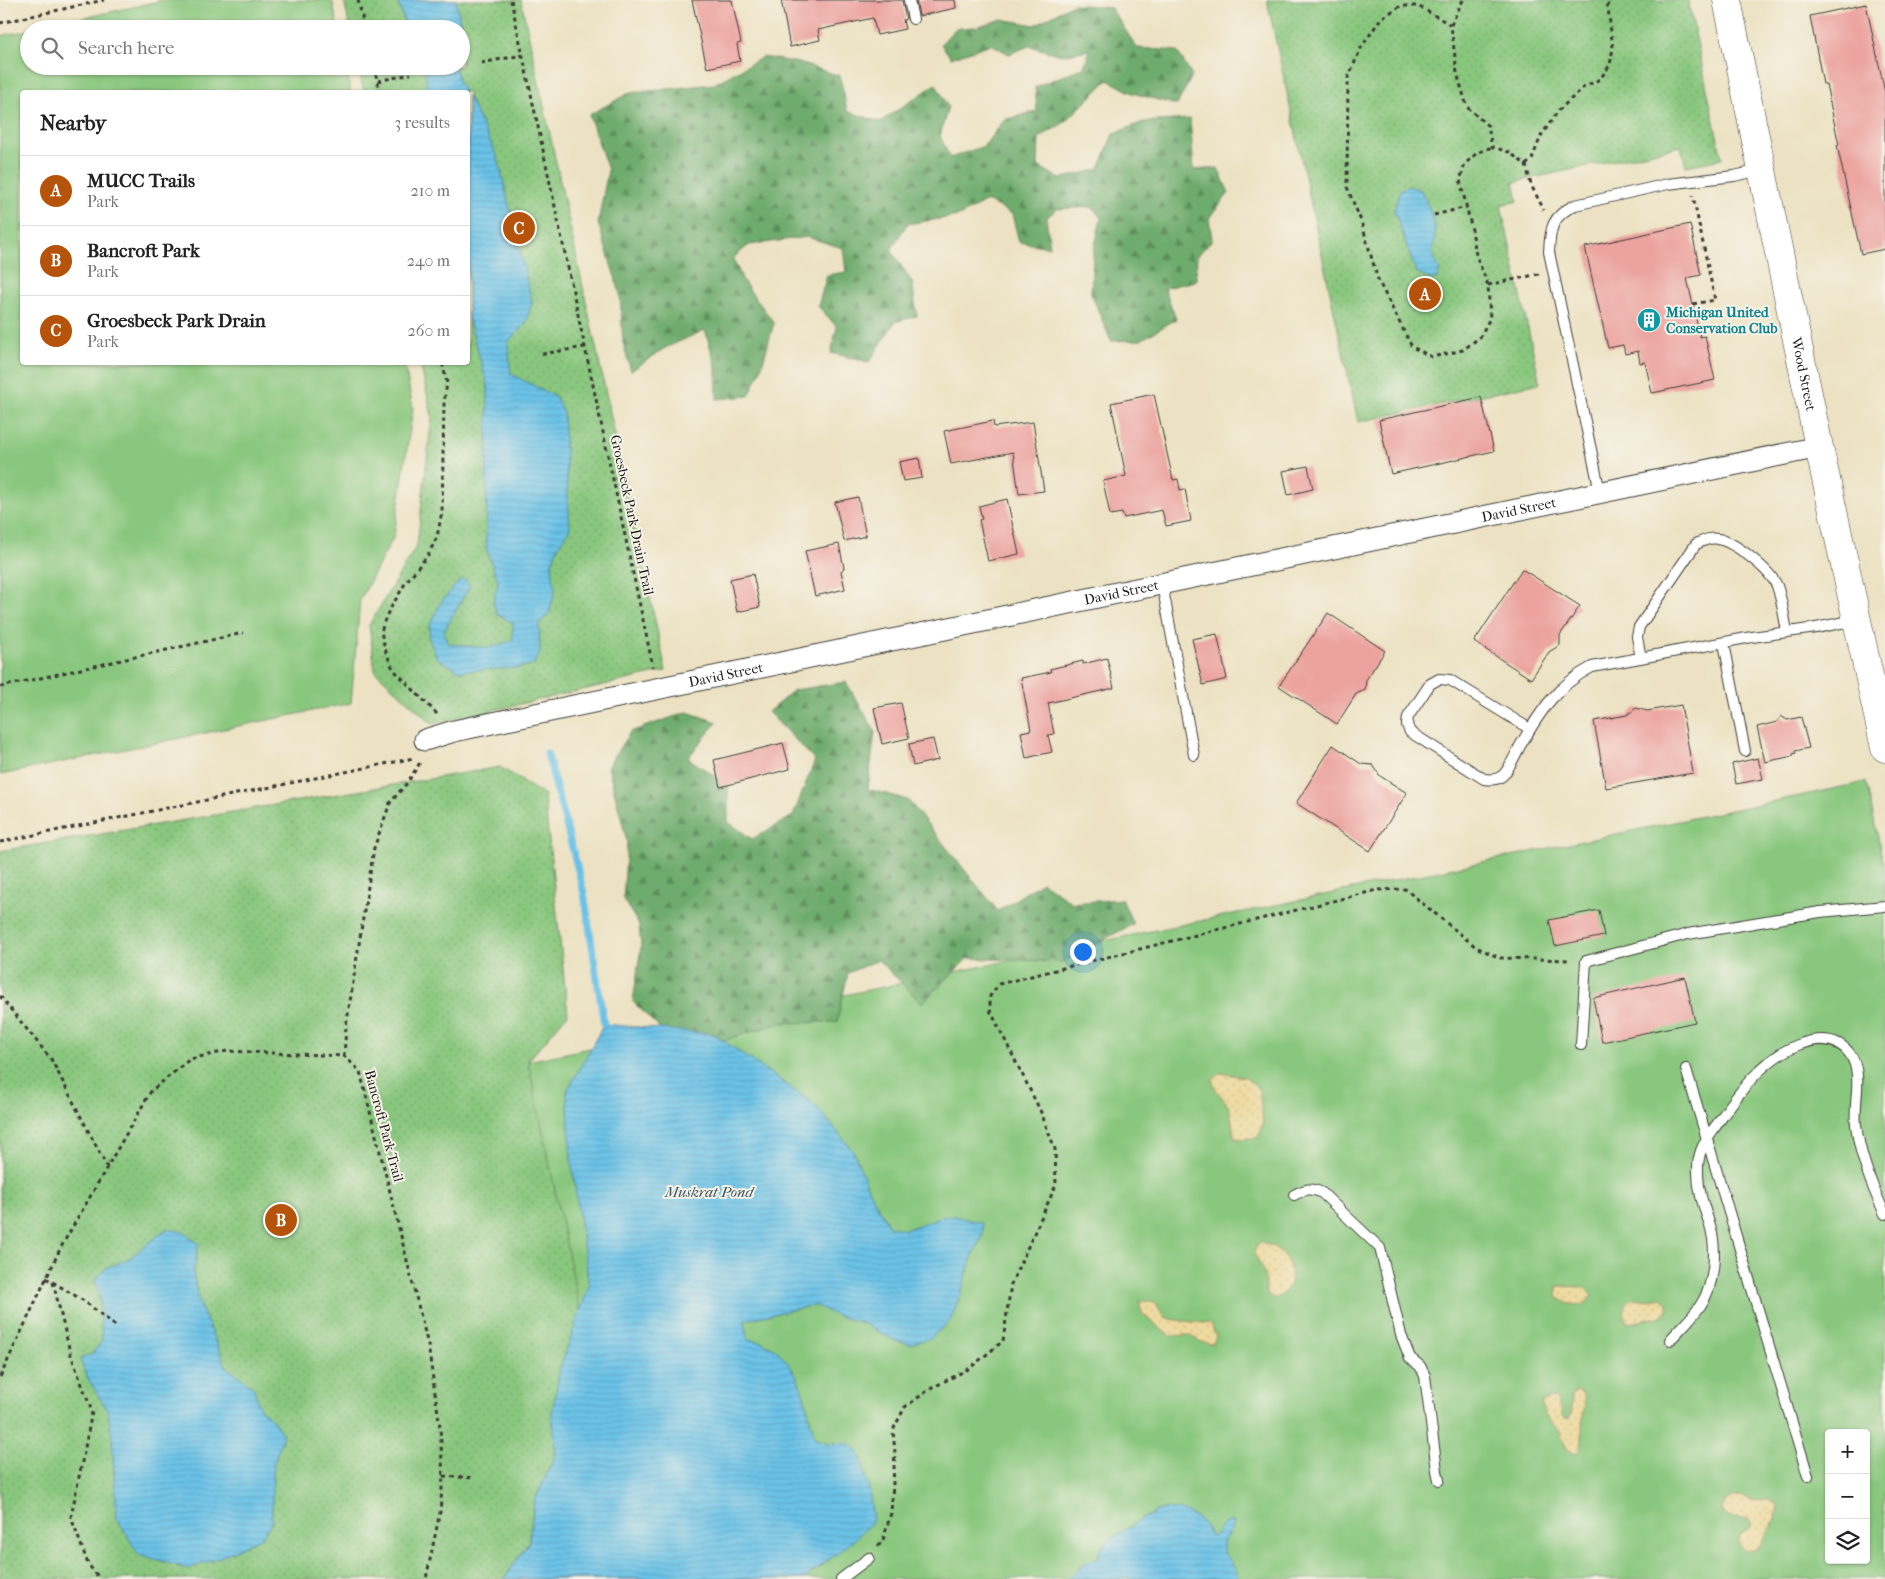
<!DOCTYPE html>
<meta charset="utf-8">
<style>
body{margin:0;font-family:"IM FELL French Canon",serif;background:#f2f2f2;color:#222}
.controls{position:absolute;right:15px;bottom:15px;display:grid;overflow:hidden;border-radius:5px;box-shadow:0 1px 4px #0004}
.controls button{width:45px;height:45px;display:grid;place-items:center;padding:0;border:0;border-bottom:1px solid #e0e0e0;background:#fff;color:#222;font:25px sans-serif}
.you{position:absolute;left:1082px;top:951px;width:18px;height:18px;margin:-12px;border:4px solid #fff;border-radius:50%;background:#1a73e8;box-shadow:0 0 0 8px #1a73e833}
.badge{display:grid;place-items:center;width:32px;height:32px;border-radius:50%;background:#b45309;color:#fff;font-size:16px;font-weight:700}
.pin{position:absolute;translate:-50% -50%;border:2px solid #fff;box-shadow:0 1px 5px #0006}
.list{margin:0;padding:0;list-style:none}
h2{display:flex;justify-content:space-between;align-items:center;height:65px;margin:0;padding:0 20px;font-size:21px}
h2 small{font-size:16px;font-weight:400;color:#767676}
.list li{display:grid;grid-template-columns:32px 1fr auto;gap:15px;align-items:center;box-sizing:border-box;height:70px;padding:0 20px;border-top:1px solid #e0e0e0}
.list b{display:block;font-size:19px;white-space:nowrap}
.list p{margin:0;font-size:16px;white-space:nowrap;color:#767676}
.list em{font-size:16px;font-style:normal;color:#767676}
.icon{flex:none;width:28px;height:28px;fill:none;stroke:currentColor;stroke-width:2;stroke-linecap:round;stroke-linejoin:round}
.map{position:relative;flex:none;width:1885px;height:1579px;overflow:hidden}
.search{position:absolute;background:#fff;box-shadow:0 1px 4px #0004;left:20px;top:20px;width:450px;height:55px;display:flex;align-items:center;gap:12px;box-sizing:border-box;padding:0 18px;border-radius:28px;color:#767676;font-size:19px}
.panel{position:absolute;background:#fff;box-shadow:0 1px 4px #0004;left:20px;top:90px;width:450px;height:275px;border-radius:5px}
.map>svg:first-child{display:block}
.green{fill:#89c77e;stroke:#52724d;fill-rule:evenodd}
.forest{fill:url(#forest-firs);stroke:#456444}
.sand{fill:url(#sand-dots);stroke:#857b5d}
.park{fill:url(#park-dots);stroke:#52724d}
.water{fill:url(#water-rules);stroke:#436f82}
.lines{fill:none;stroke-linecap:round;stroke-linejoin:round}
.stream{stroke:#6ac2e7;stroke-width:7}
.building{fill:#eca39f}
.lane-casing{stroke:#3b3a35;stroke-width:12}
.street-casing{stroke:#3b3a35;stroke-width:23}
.secondary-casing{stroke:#3b3a35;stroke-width:29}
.path{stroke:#3b3a35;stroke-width:3;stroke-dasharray:4 4;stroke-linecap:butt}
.lane{stroke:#fff;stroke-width:10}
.street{stroke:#fff;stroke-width:21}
.secondary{stroke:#fff;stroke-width:28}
.labels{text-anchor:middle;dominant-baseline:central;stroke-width:4;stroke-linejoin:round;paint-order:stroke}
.culture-label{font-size:14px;font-weight:bold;fill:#0d838f;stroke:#f7f3e8;text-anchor:start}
.street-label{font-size:14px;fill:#1c1c1c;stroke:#f7f3e8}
.water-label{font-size:15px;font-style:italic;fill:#375663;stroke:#f7f3e8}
</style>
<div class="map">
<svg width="1885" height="1579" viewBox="0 0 1885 1579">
<defs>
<pattern id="forest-firs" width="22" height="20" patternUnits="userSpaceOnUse" patternTransform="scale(1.25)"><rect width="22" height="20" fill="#6eac6d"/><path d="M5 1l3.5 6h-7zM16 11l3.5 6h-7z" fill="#5a8b59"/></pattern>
<pattern id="sand-dots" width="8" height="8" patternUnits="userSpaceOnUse" patternTransform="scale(1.25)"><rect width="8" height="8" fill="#eeda9e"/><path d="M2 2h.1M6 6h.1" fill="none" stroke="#ccba88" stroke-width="1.8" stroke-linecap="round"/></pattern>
<pattern id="park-dots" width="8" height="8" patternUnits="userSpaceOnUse" patternTransform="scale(1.25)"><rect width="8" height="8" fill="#89c77e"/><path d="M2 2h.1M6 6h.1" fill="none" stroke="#76aa6c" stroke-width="1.8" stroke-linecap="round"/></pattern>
<pattern id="water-rules" width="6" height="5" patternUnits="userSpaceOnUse" patternTransform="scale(1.25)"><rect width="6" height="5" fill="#6ac2e7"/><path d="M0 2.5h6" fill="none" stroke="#5ba6c6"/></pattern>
</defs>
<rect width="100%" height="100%" fill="#f7f3e8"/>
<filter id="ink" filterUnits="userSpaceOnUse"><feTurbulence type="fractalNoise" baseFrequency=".02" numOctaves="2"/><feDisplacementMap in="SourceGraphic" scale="10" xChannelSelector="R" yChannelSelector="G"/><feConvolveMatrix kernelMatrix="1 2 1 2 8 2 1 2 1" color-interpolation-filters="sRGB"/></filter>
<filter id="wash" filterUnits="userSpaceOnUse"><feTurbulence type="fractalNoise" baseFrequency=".0096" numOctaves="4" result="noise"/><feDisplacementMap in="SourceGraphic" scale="20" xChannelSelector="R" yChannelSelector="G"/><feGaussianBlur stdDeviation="1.12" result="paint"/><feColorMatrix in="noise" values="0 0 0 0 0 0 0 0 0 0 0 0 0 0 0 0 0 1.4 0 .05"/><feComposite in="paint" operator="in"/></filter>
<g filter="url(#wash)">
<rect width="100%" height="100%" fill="#ece2c3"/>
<!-- green -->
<path class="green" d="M 164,0 L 327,0 L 333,3 L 338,29 L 33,29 Z
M 29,30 L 29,66 L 345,66 L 351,92 L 22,92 L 22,362 L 404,363 L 413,408 L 394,536 L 360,600 L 351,703 L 0,775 L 0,36 Z
M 1866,782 L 1885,871 L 1885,1579 L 504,1579 L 528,1061 ZM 1829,1433 L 1866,1433 L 1866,1560 L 1829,1560 Z"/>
<!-- forest -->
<path class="forest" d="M 1073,4 L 1111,8 L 1137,48 L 1177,51 L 1192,76 L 1177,105 L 1132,93 L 1108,80 L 1065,122 L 1039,138 L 1038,166 L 1060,179 L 1099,169 L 1113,134 L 1143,122 L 1190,119 L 1194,170 L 1218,168 L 1229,193 L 1209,218 L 1212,240 L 1197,256 L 1196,281 L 1164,288 L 1176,319 L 1141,340 L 1111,341 L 1091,293 L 1093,255 L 1101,218 L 1092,207 L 1057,209 L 1046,218 L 1050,247 L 1019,242 L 1012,214 L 987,201 L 959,216 L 907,224 L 891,250 L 912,282 L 917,316 L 895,322 L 869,362 L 831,353 L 837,327 L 818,306 L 827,275 L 846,272 L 843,248 L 807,237 L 749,245 L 733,258 L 743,281 L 774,323 L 761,369 L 749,396 L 717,399 L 716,366 L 705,330 L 665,348 L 631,371 L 623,343 L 620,293 L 598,223 L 608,170 L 589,115 L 629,93 L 714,84 L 763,57 L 799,63 L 840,76 L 847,111 L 880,122 L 936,84 L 948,107 L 940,136 L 950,158 L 984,146 L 1004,120 L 1037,111 L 1035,87 L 1084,67 L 1090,50 L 1061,55 L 1029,46 L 1009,54 L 991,44 L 951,58 L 941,44 L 956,28 L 976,27 L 1001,19 L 1035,25 Z
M 846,682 L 875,731 L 868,789 L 908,800 L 998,911 L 1042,882 L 1073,903 L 1122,899 L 1133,924 L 1062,962 L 968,958 L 922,1003 L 878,960 L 848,973 L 837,1022 L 780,1023 L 712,1044 L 661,1030 L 633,1002 L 641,946 L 639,925 L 623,899 L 627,842 L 608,766 L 630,732 L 687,712 L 717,722 L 688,758 L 728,785 L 728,822 L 752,839 L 793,816 L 815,760 L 768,712 L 794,690 Z"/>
<!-- sand -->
<path class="sand" d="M 1220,1073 L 1245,1077 L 1259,1089 L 1263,1122 L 1258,1138 L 1235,1139 L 1229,1106 L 1216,1090 L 1212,1080 Z
M 1262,1243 C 1289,1247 1304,1284 1276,1298 L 1269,1297 L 1266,1291 L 1264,1273 L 1254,1253 L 1257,1244 Z
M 1557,1286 L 1585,1287 L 1592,1295 L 1584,1305 L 1569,1304 L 1557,1297 Z
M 1633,1298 L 1650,1300 L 1663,1298 L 1667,1303 L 1667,1309 L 1663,1315 L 1658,1317 L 1630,1323 L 1626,1321 C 1623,1313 1624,1302 1633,1298 Z
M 1139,1300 L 1156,1303 L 1164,1317 C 1179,1322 1194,1321 1210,1324 L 1216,1336 L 1213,1344 L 1201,1342 L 1188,1335 L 1170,1336 L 1142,1314 Z
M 1577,1391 L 1583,1394 L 1585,1403 L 1582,1425 L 1582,1441 L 1579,1451 L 1575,1454 L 1567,1449 L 1559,1430 L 1545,1415 L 1541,1403 L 1550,1398 L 1557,1399 L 1563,1416 L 1565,1418 L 1569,1418 L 1572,1412 L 1571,1395 Z
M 1735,1497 L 1741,1497 L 1752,1501 L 1770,1500 L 1777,1507 L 1776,1519 L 1767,1532 L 1760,1546 L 1754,1551 L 1746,1552 C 1740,1547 1738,1543 1740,1535 L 1750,1527 L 1750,1520 C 1740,1517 1728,1522 1722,1510 L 1725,1502 Z"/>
<!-- park -->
<path class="park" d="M 344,0 L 521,0 L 666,671 L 432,724 L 375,671 L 369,625 L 417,545 L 432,416 L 420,363 L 468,362 L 468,92 L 364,92 L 358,66 L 461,66 L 461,29 L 350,29 Z
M 1267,0 L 1688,0 L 1722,159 L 1686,166 L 1681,146 L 1514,182 L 1518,201 L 1501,205 L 1540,383 L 1358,422 Z
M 500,767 L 544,795 L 568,1014 L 528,1061 L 594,1378 L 552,1413 L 556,1454 L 534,1502 L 529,1542 L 504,1579 L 0,1579 L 0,851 Z"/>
<!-- water -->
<path class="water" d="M 397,0 L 456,0 L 462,31 L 461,33 L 461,29 L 407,29 Z
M 422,66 L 455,66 L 459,83 L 465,92 L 423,92 C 428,85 427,74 422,66 Z
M 468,96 L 498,158 L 532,302 L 526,323 L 508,342 L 511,374 L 556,397 L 563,413 L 570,528 L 557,549 L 552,564 L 555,591 L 549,614 L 539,623 L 540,652 L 534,664 L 519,668 L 459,671 L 437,658 L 429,639 L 430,625 L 441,602 L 460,580 L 466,580 L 470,586 L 444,631 L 449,644 L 488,648 L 512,641 L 513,623 L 497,614 L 493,602 L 498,582 L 486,548 L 488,387 L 468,317 Z
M 1408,186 L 1421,190 C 1426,201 1435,220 1435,232 C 1435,252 1427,249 1440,270 L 1436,279 L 1429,279 L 1416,272 L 1394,210 L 1400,190 Z
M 604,1024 L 714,1034 L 814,1104 L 854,1152 L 869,1191 L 889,1226 L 905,1230 L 940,1217 L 954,1216 L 982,1223 L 983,1231 L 981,1239 L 971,1260 L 961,1293 L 950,1321 L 931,1338 L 910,1344 L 894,1340 L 860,1322 L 837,1316 L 815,1305 L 745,1320 L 748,1339 C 755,1341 764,1342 770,1346 C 777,1349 782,1356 787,1362 C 806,1386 806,1410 815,1438 L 827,1443 L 850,1444 L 858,1451 L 861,1459 L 869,1489 L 873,1521 L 853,1541 L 804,1579 L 504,1579 L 529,1542 L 534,1502 L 556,1454 L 552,1413 L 560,1368 L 589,1286 L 571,1159 L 567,1091 Z
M 166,1229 L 184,1232 L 199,1244 L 193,1273 L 199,1303 L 226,1366 L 254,1388 L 259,1407 L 274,1421 L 283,1435 L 274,1464 L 272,1491 L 272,1521 L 262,1537 L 221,1557 L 188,1569 L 138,1554 L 117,1518 L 112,1440 L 108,1411 L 87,1377 L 80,1359 L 92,1354 L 102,1341 L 100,1301 L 95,1280 L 106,1268 L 130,1258 Z
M 1164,1509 C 1187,1510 1201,1515 1211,1537 L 1216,1535 C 1221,1526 1222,1522 1234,1522 C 1234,1532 1222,1536 1223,1547 C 1223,1557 1238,1566 1238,1579 L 1067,1579 L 1086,1563 L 1097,1558 L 1102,1547 L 1114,1537 L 1144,1518 L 1157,1511 Z"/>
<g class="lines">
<!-- stream -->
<path class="stream" d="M 547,753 L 584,893 L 604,1024"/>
</g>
<g id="blocks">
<!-- building -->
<path class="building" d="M 692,0 L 732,0 L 741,43 L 737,44 L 740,61 L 707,68 Z
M 781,0 L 902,0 L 906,19 L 903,20 L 905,29 L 877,35 L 873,18 L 818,30 L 820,40 L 790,47 Z
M 916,0 L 955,0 L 956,8 L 919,16 Z
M 1866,4 L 1885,93 L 1885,249 L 1861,254 L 1837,145 L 1839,145 L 1826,84 L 1823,84 L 1810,16 Z
M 1690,224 L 1701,275 L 1687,278 L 1700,337 L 1705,336 L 1715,380 L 1652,393 L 1645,362 L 1640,363 L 1638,351 L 1625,354 L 1623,345 L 1608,348 L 1585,247 Z
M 1154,394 L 1173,480 L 1178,479 L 1180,490 L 1185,489 L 1191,521 L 1166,526 L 1162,510 L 1124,518 L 1122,513 L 1110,515 L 1103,481 L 1126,476 L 1111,403 Z
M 1481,397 L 1494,451 L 1391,474 L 1379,420 Z
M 993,421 L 994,427 L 1033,422 L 1044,491 L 1019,494 L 1013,452 L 951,464 L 944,431 Z
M 919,458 L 922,478 L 903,481 L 899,462 Z
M 1308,466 L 1313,489 L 1288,495 L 1283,471 Z
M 858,497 L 866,536 L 844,541 L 835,502 Z
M 1007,499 L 1019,554 L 988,561 L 979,520 L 982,519 L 979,506 Z
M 839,544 L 844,568 L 841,571 L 845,589 L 815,596 L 805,551 Z
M 1522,569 L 1580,606 L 1560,635 L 1560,645 L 1549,652 L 1531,679 L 1474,642 Z
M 753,574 L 760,607 L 737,612 L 730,579 Z
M 1328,613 L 1385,651 L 1366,680 L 1365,690 L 1356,694 L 1337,724 L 1279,686 Z
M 1217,634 L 1227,679 L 1203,685 L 1192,639 Z
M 1107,658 L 1114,688 L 1048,703 L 1054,734 L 1048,735 L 1052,752 L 1026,758 L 1021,732 L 1031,730 L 1021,678 L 1051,672 L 1050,669 L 1083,661 L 1083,664 Z
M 901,703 L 909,738 L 882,744 L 874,708 Z
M 1681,705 L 1693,773 L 1606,788 L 1594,721 L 1627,715 L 1636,708 L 1647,711 Z
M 1781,716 L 1787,720 L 1801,717 L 1809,748 L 1795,751 L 1796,753 L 1793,754 L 1793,756 L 1765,762 L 1757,727 L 1777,722 Z
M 933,739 L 938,760 L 913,766 L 909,744 Z
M 783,743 L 790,769 L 720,787 L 714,760 Z
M 1333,745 L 1361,764 L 1373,765 L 1380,776 L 1407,793 L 1370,851 L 1296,803 Z
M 1758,758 L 1763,779 L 1736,784 L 1732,764 Z
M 1599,910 L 1604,936 L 1555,946 L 1549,920 Z
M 1685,977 L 1695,1022 L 1602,1042 L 1593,998 Z"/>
</g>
</g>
<g filter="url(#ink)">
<use href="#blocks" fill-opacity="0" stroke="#3b3a35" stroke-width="1"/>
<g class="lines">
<!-- lane casing -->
<g class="lane-casing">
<path id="lane" d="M 909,0 L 913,19
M 1600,492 L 1549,252 C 1550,228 1552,216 1575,205 L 1668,184 L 1734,176 L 1761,170
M 1162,584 L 1194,755
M 1724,643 L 1745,751
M 1641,658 L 1637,637 L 1639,627 L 1696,544 C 1703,541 1710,537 1718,539 C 1735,542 1770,570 1777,586 C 1782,600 1784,617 1787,631
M 1530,729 L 1450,680 L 1439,679 L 1430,684 L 1408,717 L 1407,725 L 1410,732 L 1484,779 C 1490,780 1497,780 1502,776 C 1508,772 1516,753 1520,746 C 1540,712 1556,686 1592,667 L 1752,637 L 1816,628 L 1855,620
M 1581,1045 L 1586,961 L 1688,934 L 1820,912 L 1885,906
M 1686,1069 L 1808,1476
M 1294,1195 C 1305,1189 1311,1187 1322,1193 L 1380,1248 L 1401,1335 L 1410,1358 L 1420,1366 L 1425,1376 L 1437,1471 L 1439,1480
M 1670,1340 C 1680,1329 1692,1318 1700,1306 C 1715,1285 1717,1249 1710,1225 C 1703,1205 1697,1188 1698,1166 C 1699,1146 1709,1136 1720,1120 C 1740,1091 1764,1058 1798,1045 C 1816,1038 1837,1036 1850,1054 C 1864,1075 1853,1102 1856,1125 C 1860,1156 1871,1185 1885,1214
M 841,1579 L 869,1558"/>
</g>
<!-- street casing -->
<g class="street-casing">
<g id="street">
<path id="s1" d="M 425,740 L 454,731 L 1819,447"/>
</g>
</g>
<!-- secondary casing -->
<g class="secondary-casing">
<g id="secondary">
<path id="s2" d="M 1727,0 L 1819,447 L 1885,748"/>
</g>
</g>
<!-- path -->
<path class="path" d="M 358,0 L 365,29
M 511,0 L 653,667
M 1463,0 L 1451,25 L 1457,73 L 1467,107 L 1488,126 L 1492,147 L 1509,152 L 1526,165 L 1531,185 L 1544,210
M 0,23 L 104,0
M 1451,25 L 1418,6 L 1401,6 L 1381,18 L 1361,48 L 1348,78 L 1347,187 L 1361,221 L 1378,280 L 1412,347 L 1432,357 L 1463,350 L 1480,337 L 1490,318 L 1488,285 L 1476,255 L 1472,230 L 1460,180 L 1465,164 L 1477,153 L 1492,147
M 481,63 L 523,55
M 374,66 L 380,92
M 378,81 L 411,74
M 1526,165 L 1532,159 L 1541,136 L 1558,111 L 1584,87 L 1600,79 L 1610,65 L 1613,48 L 1607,0
M 1434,215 L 1467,207
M 1488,285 L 1539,274
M 1693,304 L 1715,300 L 1693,196
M 542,354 L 585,347
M 0,687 L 243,633
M 437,714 L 393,669 L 386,652 L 381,632 L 386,616 L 406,582 L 428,555 L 437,537 L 442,512 L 444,402 L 447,383 L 442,362
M 0,842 L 414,758
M 0,996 L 51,1059 L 107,1167
M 344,1056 L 346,1027 L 374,848 L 390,803 L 407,783 L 421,761
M 46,1278 L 84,1301 L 117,1327
M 53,1282 L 70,1352 L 92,1412 L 71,1517 L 88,1564 L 100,1579
M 0,1377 L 61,1247 L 151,1091 L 190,1059 L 227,1051 L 344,1056 L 360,1071 L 428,1345 L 440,1427 L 443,1476 L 440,1512 L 426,1579
M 443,1476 L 473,1478
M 878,1546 L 883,1540 L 891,1513 L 895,1453 L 893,1430 L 905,1407 L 930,1389 L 970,1368 L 1003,1341 L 1011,1284 L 1056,1185 L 1055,1149 L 1040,1110 L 990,1010 L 990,996 L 999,984 L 1377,890 L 1405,889 L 1476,947 L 1500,958 L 1570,960"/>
<!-- lane -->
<use href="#lane" class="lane"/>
<!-- street -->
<use href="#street" class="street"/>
<!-- secondary -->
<use href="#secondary" class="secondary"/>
</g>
</g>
<!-- icons -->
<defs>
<g id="building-disc" transform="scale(1.25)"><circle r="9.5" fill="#0f9aa8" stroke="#f7f3e8"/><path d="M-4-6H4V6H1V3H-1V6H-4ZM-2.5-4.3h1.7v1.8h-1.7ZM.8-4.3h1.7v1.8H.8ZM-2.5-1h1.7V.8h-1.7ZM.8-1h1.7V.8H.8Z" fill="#fff"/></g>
</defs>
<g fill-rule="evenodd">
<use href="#building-disc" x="1649" y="320"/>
</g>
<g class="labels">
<!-- culture labels -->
<g class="culture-label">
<text x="1666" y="312">Michigan United<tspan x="1666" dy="16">Conservation Club</tspan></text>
</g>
<!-- street labels -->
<g class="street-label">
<text stroke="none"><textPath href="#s2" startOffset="382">Wood Street</textPath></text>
<text stroke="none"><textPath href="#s1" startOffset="1118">David Street</textPath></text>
<text transform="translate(632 515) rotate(78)">Groesbeck Park Drain Trail</text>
<text stroke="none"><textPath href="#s1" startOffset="712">David Street</textPath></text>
<text stroke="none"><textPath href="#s1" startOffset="308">David Street</textPath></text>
<text transform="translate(384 1126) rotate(75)">Bancroft Park Trail</text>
</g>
<!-- water labels -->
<g class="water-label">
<text x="709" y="1192">Muskrat Pond</text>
</g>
</g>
</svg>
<div class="controls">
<button>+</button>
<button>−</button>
<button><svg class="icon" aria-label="layers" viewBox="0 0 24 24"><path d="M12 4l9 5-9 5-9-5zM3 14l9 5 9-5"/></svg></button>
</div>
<div class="you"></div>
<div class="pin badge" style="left:1425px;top:294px">A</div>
<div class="pin badge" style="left:281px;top:1220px">B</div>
<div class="pin badge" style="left:519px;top:228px">C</div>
<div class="search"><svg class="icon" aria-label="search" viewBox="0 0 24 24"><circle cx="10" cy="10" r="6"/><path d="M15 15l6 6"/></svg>Search here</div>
<section class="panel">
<h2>Nearby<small>3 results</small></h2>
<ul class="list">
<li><span class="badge">A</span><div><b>MUCC Trails</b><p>Park</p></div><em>210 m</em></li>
<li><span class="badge">B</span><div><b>Bancroft Park</b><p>Park</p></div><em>240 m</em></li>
<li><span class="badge">C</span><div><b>Groesbeck Park Drain</b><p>Park</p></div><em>260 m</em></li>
</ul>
</section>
</div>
